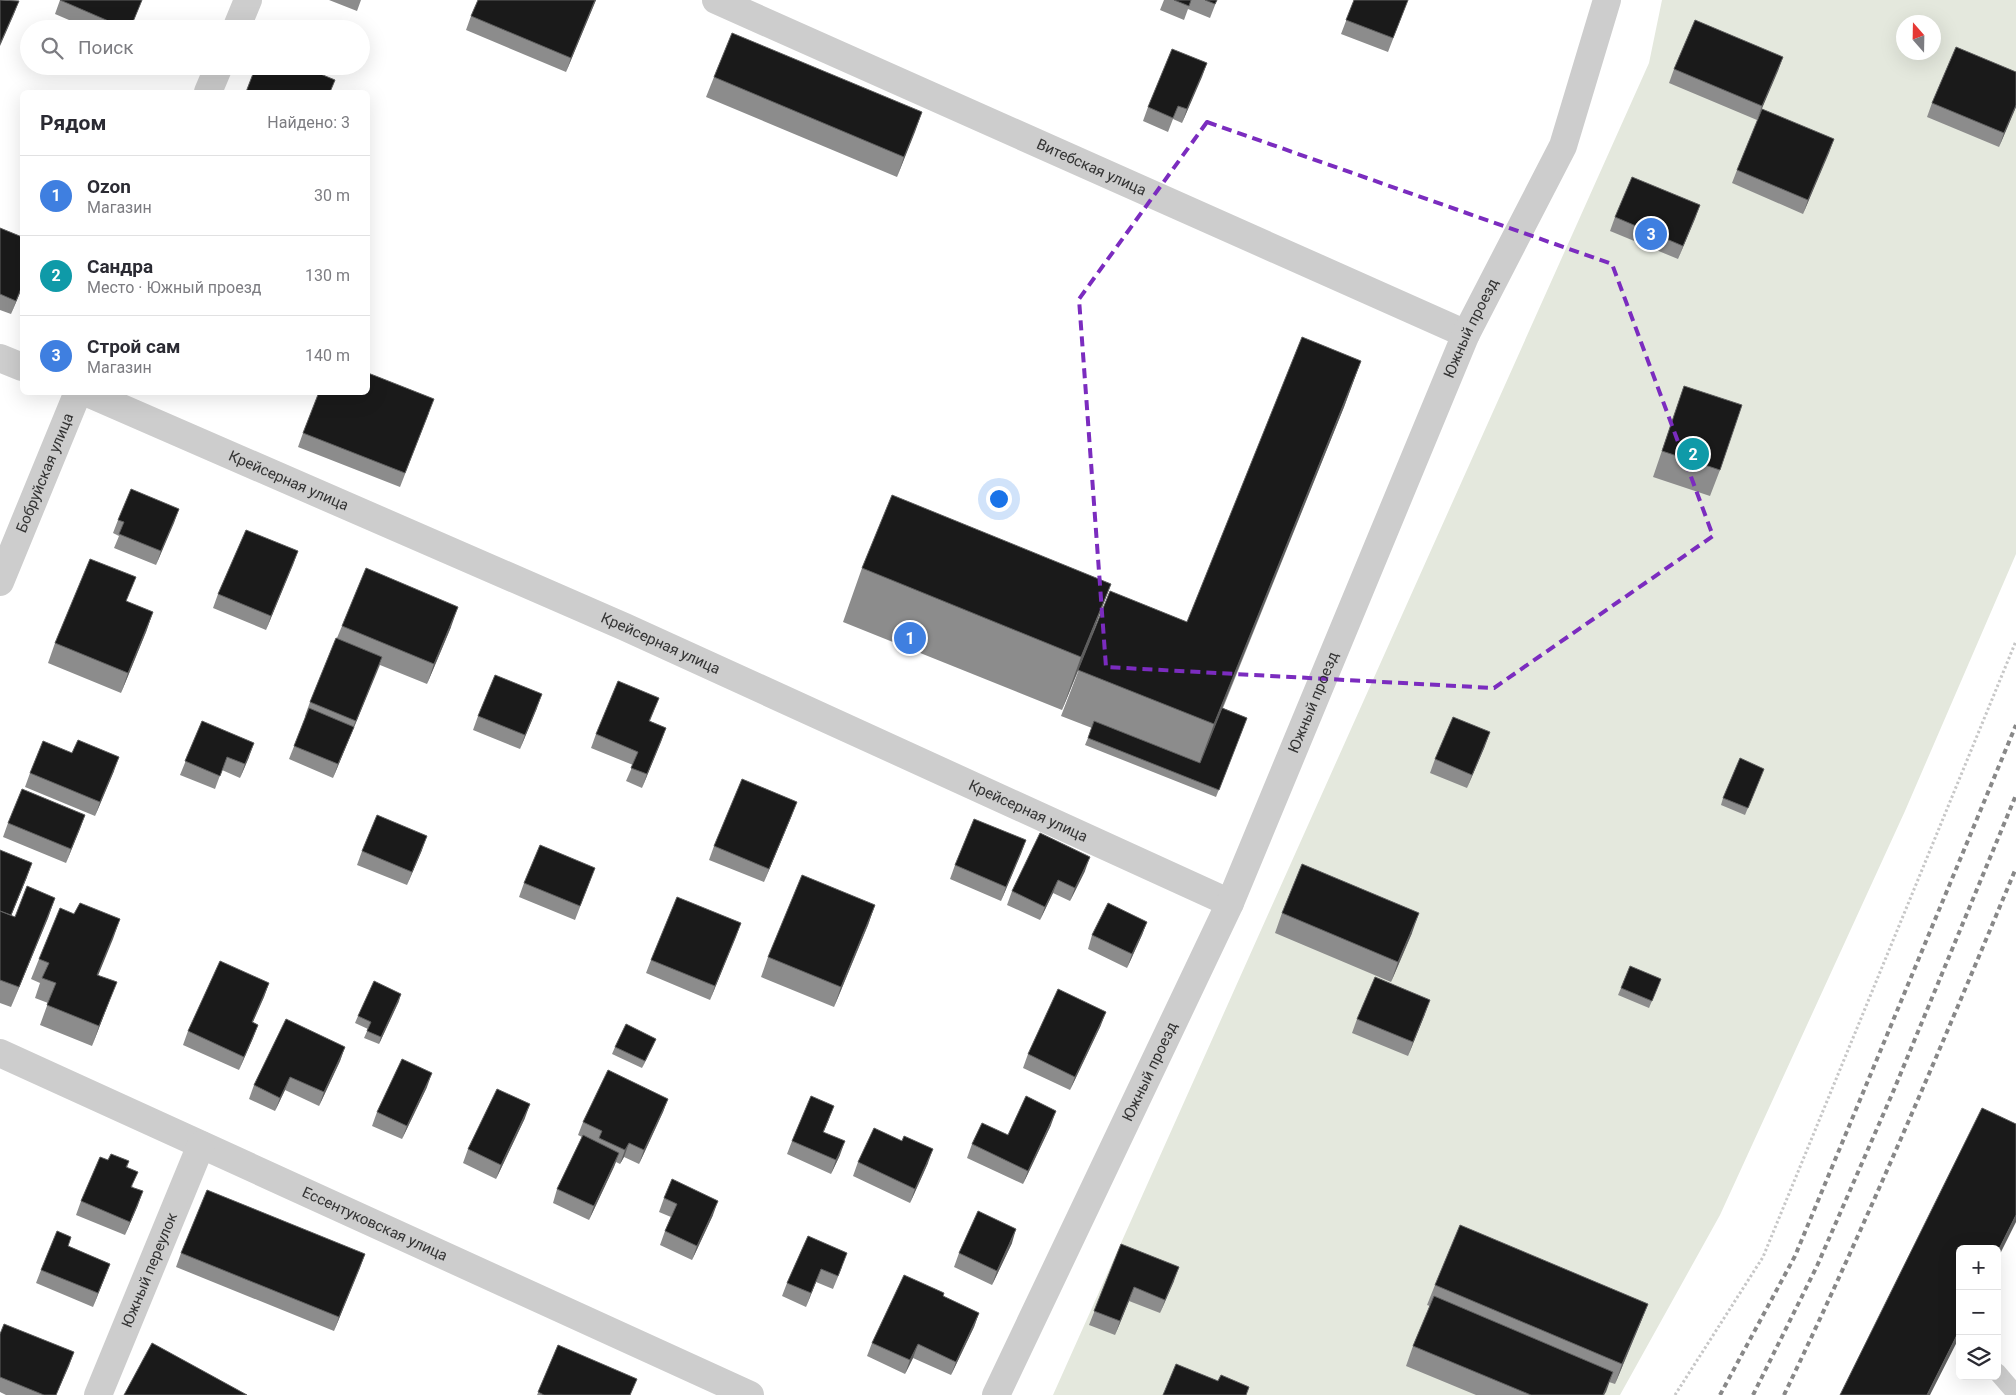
<!DOCTYPE html>
<html lang="ru">
<meta charset="utf-8">
<style>
body{margin:0;font-family:Roboto,sans-serif;background:#f2f2f3;color:#2b2b33}
.controls{position:absolute;right:15px;bottom:15px;display:grid;overflow:hidden;border-radius:8px;box-shadow:0 5px 20px #0002}
.controls button{width:45px;height:45px;display:grid;place-items:center;padding:0;border:0;border-bottom:1px solid #e1e1e2;background:#fff;color:#2b2b33;font:25px sans-serif}
.compass{position:absolute;left:1896px;top:15px;width:45px;height:45px;border-radius:50%;background:#fff;box-shadow:0 5px 20px #0002;rotate:340deg}
.you{position:absolute;left:998px;top:498px;width:18px;height:18px;margin:-12px;border:4px solid #fff;border-radius:50%;background:#1a73e8;box-shadow:0 0 0 8px #1a73e833}
.badge{display:grid;place-items:center;width:32px;height:32px;border-radius:50%;background:#ea580c;color:#fff;font-size:16px;font-weight:700}
.pin{position:absolute;translate:-50% -50%;border:2px solid #fff;box-shadow:0 1px 5px #0006}
.list{margin:0;padding:0;list-style:none}
h2{display:flex;justify-content:space-between;align-items:center;height:65px;margin:0;padding:0 20px;font-size:21px}
h2 small{font-size:16px;font-weight:400;color:#7c7c81}
.list li{display:grid;grid-template-columns:32px 1fr auto;gap:15px;align-items:center;box-sizing:border-box;height:80px;padding:0 20px;border-top:1px solid #e1e1e2}
.list b{display:block;font-size:19px;white-space:nowrap}
.list p{margin:0;font-size:16px;white-space:nowrap;color:#7c7c81}
.list em{font-size:16px;font-style:normal;color:#7c7c81}
.icon{flex:none;width:28px;height:28px;fill:none;stroke:currentColor;stroke-width:2;stroke-linecap:round;stroke-linejoin:round}
.map{position:relative;flex:none;width:2016px;height:1395px;overflow:hidden}
.search{position:absolute;background:#fff;box-shadow:0 5px 20px #0002;left:20px;top:20px;width:350px;height:55px;display:flex;align-items:center;gap:12px;box-sizing:border-box;padding:0 18px;border-radius:28px;color:#7c7c81;font-size:19px}
.panel{position:absolute;background:#fff;box-shadow:0 5px 20px #0002;left:20px;top:90px;width:350px;height:305px;border-radius:8px}
.map>svg:first-child{display:block}
.green{fill:#e4e8dd;fill-rule:evenodd}
.lines{fill:none;stroke-linecap:round;stroke-linejoin:round}
.path{stroke:#c7c7c7;stroke-width:3;stroke-dasharray:2.5 2.5;stroke-linecap:butt}
.service{stroke:#cdcdcd;stroke-width:18}
.minor{stroke:#cdcdcd;stroke-width:28}
.rail{stroke:#888;stroke-width:4;stroke-dasharray:5 4;stroke-linecap:butt}
.wall{fill:#8c8c8c}
.shaded-wall{fill:#5f5f5f}
.building{fill:#1a1a1a;stroke:#5f5f5f}
.marked{fill:none;stroke:#7b2cbf;stroke-width:4;stroke-dasharray:10 6;stroke-linejoin:round}
.labels{text-anchor:middle;dominant-baseline:central;stroke-width:5;stroke-linejoin:round;paint-order:stroke}
.street-label{font-size:15px;fill:#333;stroke:#fff}
</style>
<div class="map">
<svg width="2016" height="1395" viewBox="0 0 2016 1395">
<rect width="100%" height="100%" fill="#fff"/>
<!-- green -->
<path class="green" d="M 1662,0 L 2016,0 L 2016,554 L 1905,811 L 1720,1215 L 1620,1395 L 1053,1395 L 1649,63 ZM 1904,22 L 1934,22 L 1934,52 L 1904,52 Z"/>
<g class="lines">
<!-- path -->
<path class="path" d="M 1675,1395 L 1763,1257 L 2016,641"/>
<!-- service -->
<path class="service" d="M 1997,1372 L 2016,1394"/>
<!-- minor -->
<g class="minor">
<path id="s1" d="M 716,0 L 1466,334"/>
<path d="M 236,29 L 248,0"/>
<path d="M 208,92 L 219,66"/>
<path d="M 0,358 L 22,367"/>
<path id="s2" d="M 85,392 L 625,627 L 1230,903"/>
<path id="s3" d="M 0,582 L 78,392"/>
<path id="s4" d="M 0,1053 L 750,1395"/>
<path id="s5" d="M 98,1395 L 201,1145"/>
<path id="s6" d="M 996,1395 L 1230,903 L 1466,334 L 1563,146 L 1607,0"/>
</g>
<!-- rail -->
<path class="rail" d="M 1720,1395 L 1795,1256 L 2016,725
M 1753,1395 L 1817,1266 L 1893,1092 L 2016,795
M 1784,1395 C 1867,1222 1942,1045 2016,868"/>
</g>
<!-- wall -->
<path class="wall" d="M 60,0 L 142,0 L 130,29 L 90,29 L 55,14 Z
M 329,0 L 361,0 L 357,11 Z
M 596,0 L 566,72 L 466,30 L 471,16 Z
M 1164,0 L 1217,0 L 1210,18 L 1188,9 L 1184,20 L 1160,10 Z
M 1354,0 L 1408,0 L 1388,52 L 1341,34 Z
M 1783,57 L 1757,120 L 1669,83 L 1674,69 Z
M 1207,63 L 1182,123 L 1173,119 L 1168,132 L 1143,121 L 1148,107 Z
M 714,77 L 922,112 L 897,177 L 706,97 Z
M 1932,103 L 2016,107 L 1999,147 L 1927,117 Z
M 1834,139 L 1803,214 L 1732,183 L 1737,170 Z
M 1700,205 L 1678,259 L 1610,231 L 1615,217 Z
M 0,228 L 22,237 L 22,288 L 11,314 L 0,310 Z
M 1361,361 L 1344,407 L 1223,708 L 1247,718 L 1216,797 L 1085,745 L 1092,728 L 1061,716 L 1083,659 L 1062,710 L 843,622 L 862,568 L 1092,635 L 1187,622 Z
M 1684,386 L 1720,470 L 1710,496 L 1653,477 Z
M 429,413 L 400,487 L 298,447 L 303,433 Z
M 179,509 L 156,565 L 114,548 L 119,536 L 113,533 L 118,520 Z
M 298,551 L 266,630 L 213,608 L 218,594 Z
M 127,602 L 153,612 L 146,632 L 121,693 L 48,663 L 55,643 Z
M 342,626 L 451,627 L 427,684 L 380,665 L 333,778 L 289,759 L 306,716 L 305,716 L 310,702 Z
M 659,698 L 650,721 L 666,728 L 642,788 L 626,781 L 633,765 L 591,748 L 596,734 Z
M 537,708 L 520,749 L 473,730 L 478,716 Z
M 202,721 L 249,757 L 240,778 L 222,770 L 215,789 L 180,775 Z
M 1485,746 L 1467,788 L 1430,773 L 1435,759 Z
M 1764,769 L 1745,815 L 1721,805 L 1723,798 Z
M 114,771 L 95,816 L 25,787 L 30,773 Z
M 85,815 L 66,863 L 3,837 L 8,823 Z
M 792,815 L 764,882 L 709,860 L 714,846 Z
M 1026,840 L 1001,901 L 950,879 L 955,865 Z
M 0,850 L 27,877 L 11,916 L 15,917 L 55,898 L 48,918 L 11,1007 L 0,1003 Z
M 422,850 L 407,885 L 357,865 L 362,851 Z
M 595,868 L 575,920 L 519,897 L 524,883 Z
M 1085,871 L 1070,901 L 1053,893 L 1040,920 L 1007,905 L 1012,891 Z
M 875,905 L 868,925 L 834,1007 L 761,977 L 768,957 Z
M 1282,913 L 1412,933 L 1391,982 L 1275,933 Z
M 74,914 L 120,919 L 98,975 L 109,1002 L 92,1046 L 40,1025 L 48,1003 L 35,998 L 40,983 L 31,979 L 39,959 Z
M 1147,922 L 1142,935 L 1127,968 L 1088,949 L 1092,935 Z
M 741,923 L 710,1000 L 646,973 L 651,960 Z
M 1661,979 L 1649,1008 L 1618,995 L 1621,988 Z
M 269,983 L 264,997 L 253,1022 L 258,1025 L 253,1038 L 239,1070 L 183,1045 L 188,1031 Z
M 399,1001 L 379,1044 L 364,1038 L 368,1029 L 355,1023 L 358,1016 Z
M 1425,1014 L 1408,1056 L 1352,1033 L 1357,1019 Z
M 1101,1025 L 1070,1090 L 1023,1068 L 1028,1054 Z
M 656,1039 L 642,1068 L 612,1054 L 615,1047 Z
M 345,1047 L 340,1061 L 319,1106 L 285,1090 L 275,1111 L 249,1099 L 254,1085 Z
M 427,1087 L 402,1139 L 372,1126 L 377,1112 Z
M 668,1099 L 663,1112 L 639,1164 L 624,1157 L 620,1164 L 616,1162 L 589,1220 L 553,1203 L 557,1189 L 582,1137 L 578,1135 L 583,1122 Z
M 525,1118 L 496,1179 L 463,1163 L 468,1149 Z
M 829,1119 L 823,1132 L 840,1155 L 831,1174 L 787,1154 L 792,1141 Z
M 1051,1125 L 1023,1184 L 967,1158 L 972,1144 Z
M 108,1160 L 129,1161 L 127,1168 L 138,1205 L 125,1235 L 76,1215 L 81,1201 Z
M 858,1162 L 928,1163 L 910,1203 L 853,1176 Z
M 664,1198 L 713,1215 L 692,1260 L 660,1245 L 665,1231 L 671,1217 L 659,1212 Z
M 808,1236 L 842,1267 L 833,1289 L 816,1282 L 806,1307 L 782,1296 L 787,1283 Z
M 1012,1243 L 992,1285 L 954,1267 L 959,1253 Z
M 1121,1244 L 1174,1281 L 1160,1313 L 1129,1301 L 1115,1335 L 1089,1325 Z
M 68,1246 L 110,1264 L 93,1307 L 36,1283 L 41,1270 Z
M 181,1253 L 365,1254 L 334,1331 L 176,1267 Z
M 1435,1285 L 1648,1304 L 1640,1324 L 1615,1384 L 1609,1382 L 1604,1395 L 1476,1395 L 1406,1366 L 1413,1346 L 1430,1306 L 1427,1305 Z
M 979,1313 L 974,1327 L 951,1375 L 913,1358 L 905,1374 L 867,1356 L 872,1343 Z
M 0,1334 L 74,1352 L 56,1395 L 6,1395 L 0,1392 Z
M 558,1345 L 631,1395 L 537,1395 Z"/>
<!-- shaded-wall -->
<path class="shaded-wall" d="M 595,0 L 596,0 L 566,72 L 571,58 Z
M 19,1 L 14,14 L 0,46 L 0,44 Z
M 1783,57 L 1778,71 L 1757,120 L 1762,106 Z
M 1207,63 L 1202,77 L 1182,123 L 1187,109 Z
M 2016,105 L 2016,107 L 1999,147 L 2004,133 Z
M 922,112 L 915,132 L 897,177 L 904,157 Z
M 1834,139 L 1829,153 L 1803,214 L 1808,200 Z
M 1700,205 L 1695,219 L 1678,259 L 1683,246 Z
M 22,286 L 22,288 L 11,314 L 16,301 Z
M 1361,361 L 1344,407 L 1197,770 L 1214,724 Z
M 179,509 L 174,523 L 156,565 L 161,551 Z
M 298,551 L 293,565 L 266,630 L 271,616 Z
M 1111,584 L 1091,638 L 1062,710 L 1081,657 Z
M 458,607 L 451,627 L 427,684 L 434,664 Z
M 153,612 L 146,632 L 121,693 L 128,673 Z
M 382,657 L 377,671 L 333,778 L 338,764 Z
M 542,694 L 537,708 L 520,749 L 525,735 Z
M 666,728 L 661,742 L 642,788 L 647,774 Z
M 1490,732 L 1485,746 L 1467,788 L 1472,775 Z
M 254,743 L 249,757 L 240,778 L 245,764 Z
M 119,757 L 114,771 L 95,816 L 100,802 Z
M 797,802 L 792,815 L 764,882 L 769,869 Z
M 85,815 L 80,829 L 66,863 L 71,849 Z
M 427,836 L 422,850 L 407,885 L 412,872 Z
M 1026,840 L 1021,854 L 1001,901 L 1006,887 Z
M 1090,857 L 1085,871 L 1070,901 L 1075,888 Z
M 32,863 L 27,877 L 5,930 L 10,916 Z
M 1058,880 L 1053,893 L 1040,920 L 1045,907 Z
M 55,898 L 48,918 L 11,1007 L 19,987 Z
M 875,905 L 868,925 L 834,1007 L 841,987 Z
M 1419,913 L 1412,933 L 1391,982 L 1398,962 Z
M 120,919 L 113,939 L 90,995 L 97,975 Z
M 1147,922 L 1142,935 L 1127,968 L 1132,954 Z
M 741,923 L 736,937 L 710,1000 L 715,986 Z
M 117,982 L 109,1002 L 92,1046 L 99,1026 Z
M 269,983 L 264,997 L 247,1035 L 252,1022 Z
M 401,994 L 399,1001 L 379,1044 L 381,1037 Z
M 1430,1000 L 1425,1014 L 1408,1056 L 1413,1042 Z
M 1106,1012 L 1101,1025 L 1070,1090 L 1075,1077 Z
M 258,1025 L 253,1038 L 239,1070 L 244,1057 Z
M 656,1039 L 653,1046 L 642,1068 L 645,1061 Z
M 345,1047 L 340,1061 L 319,1106 L 324,1092 Z
M 432,1073 L 427,1087 L 402,1139 L 407,1126 Z
M 290,1077 L 285,1090 L 275,1111 L 280,1098 Z
M 668,1099 L 663,1112 L 639,1164 L 644,1150 Z
M 530,1104 L 525,1118 L 496,1179 L 501,1165 Z
M 834,1106 L 829,1119 L 818,1146 L 823,1132 Z
M 1056,1111 L 1051,1125 L 1023,1184 L 1028,1171 Z
M 845,1141 L 840,1155 L 831,1174 L 836,1160 Z
M 629,1143 L 624,1157 L 620,1164 L 625,1150 Z
M 933,1149 L 928,1163 L 910,1203 L 915,1189 Z
M 619,1153 L 614,1167 L 589,1220 L 594,1206 Z
M 143,1191 L 138,1205 L 125,1235 L 130,1222 Z
M 718,1201 L 713,1215 L 692,1260 L 697,1246 Z
M 2016,1215 L 2016,1222 L 1997,1260 L 1997,1253 Z
M 1016,1229 L 1012,1243 L 992,1285 L 997,1271 Z
M 365,1254 L 360,1268 L 334,1331 L 339,1317 Z
M 110,1264 L 105,1277 L 93,1307 L 98,1293 Z
M 1179,1267 L 1174,1281 L 1160,1313 L 1165,1300 Z
M 821,1269 L 816,1282 L 806,1307 L 811,1293 Z
M 1134,1287 L 1129,1301 L 1115,1335 L 1120,1321 Z
M 1648,1304 L 1640,1324 L 1615,1384 L 1622,1364 Z
M 979,1313 L 974,1327 L 951,1375 L 956,1362 Z
M 1960,1329 L 1960,1336 L 1930,1395 L 1927,1395 Z
M 918,1344 L 913,1358 L 905,1374 L 910,1360 Z
M 74,1352 L 69,1366 L 56,1395 Z
M 1613,1372 L 1606,1392 L 1604,1395 L 1603,1395 Z"/>
<!-- building -->
<path class="building" d="M 0,0 L 19,1 L 0,44 Z
M 60,0 L 142,0 L 130,29 L 127,29 Z
M 478,0 L 595,0 L 571,58 L 471,16 Z
M 1174,0 L 1191,0 L 1189,6 Z
M 1205,0 L 1217,0 L 1215,4 Z
M 1354,0 L 1408,0 L 1393,38 L 1346,20 Z
M 1695,20 L 1783,57 L 1762,106 L 1674,69 Z
M 732,33 L 922,112 L 904,157 L 714,77 Z
M 1956,47 L 2016,72 L 2016,105 L 2004,133 L 1932,103 Z
M 1172,49 L 1207,63 L 1187,109 L 1178,106 L 1173,118 L 1148,107 Z
M 256,66 L 301,66 L 335,80 L 330,92 L 246,92 Z
M 1762,109 L 1834,139 L 1808,200 L 1737,170 Z
M 1632,177 L 1700,205 L 1683,246 L 1615,217 Z
M 0,228 L 22,237 L 22,286 L 16,301 L 0,294 Z
M 1302,337 L 1361,361 L 1214,724 L 1078,670 L 1110,591 L 1187,622 Z
M 368,373 L 434,399 L 405,473 L 303,433 L 319,392 L 368,392 Z
M 1684,386 L 1742,405 L 1720,470 L 1662,451 Z
M 131,489 L 179,509 L 161,551 L 119,534 L 124,522 L 118,520 Z
M 892,495 L 1111,584 L 1081,657 L 862,568 Z
M 246,530 L 298,551 L 271,616 L 218,594 Z
M 90,559 L 136,577 L 126,601 L 153,612 L 128,673 L 55,643 Z
M 366,568 L 458,607 L 434,664 L 342,626 Z
M 336,638 L 382,657 L 356,721 L 310,702 Z
M 495,675 L 542,694 L 525,735 L 478,716 Z
M 618,681 L 659,698 L 649,721 L 666,728 L 647,774 L 631,768 L 638,752 L 596,734 Z
M 309,708 L 354,727 L 338,764 L 294,746 Z
M 1222,708 L 1247,718 L 1219,790 L 1088,738 L 1094,721 L 1200,763 Z
M 1453,717 L 1490,732 L 1472,775 L 1435,759 Z
M 202,721 L 254,743 L 245,764 L 227,757 L 220,776 L 185,761 Z
M 78,740 L 119,757 L 100,802 L 30,773 L 43,741 L 72,753 Z
M 1740,758 L 1764,769 L 1748,808 L 1723,798 Z
M 742,779 L 797,802 L 769,869 L 714,846 Z
M 22,789 L 85,815 L 71,849 L 8,823 Z
M 377,815 L 427,836 L 412,872 L 362,851 Z
M 974,819 L 1026,840 L 1006,887 L 955,865 Z
M 1040,833 L 1090,857 L 1075,888 L 1058,880 L 1045,907 L 1012,891 Z
M 540,845 L 595,868 L 580,906 L 524,883 Z
M 0,850 L 32,863 L 11,915 L 0,911 Z
M 1302,864 L 1419,913 L 1398,962 L 1282,913 Z
M 802,875 L 875,905 L 841,987 L 768,957 Z
M 27,886 L 55,898 L 19,987 L 0,980 L 0,911 L 15,917 Z
M 677,897 L 741,923 L 715,986 L 651,960 Z
M 80,903 L 120,919 L 97,975 L 117,982 L 99,1026 L 47,1005 L 56,983 L 42,978 L 49,963 L 39,959 L 60,908 L 74,914 Z
M 1108,903 L 1147,922 L 1132,954 L 1092,935 Z
M 220,961 L 269,983 L 252,1022 L 258,1025 L 244,1057 L 188,1031 Z
M 1630,966 L 1661,979 L 1652,1001 L 1621,988 Z
M 1375,977 L 1430,1000 L 1413,1042 L 1357,1019 Z
M 374,981 L 401,994 L 381,1037 L 367,1031 L 371,1022 L 358,1016 Z
M 1058,989 L 1106,1012 L 1075,1077 L 1028,1054 Z
M 286,1019 L 345,1047 L 324,1092 L 290,1077 L 280,1098 L 254,1085 Z
M 626,1024 L 656,1039 L 645,1061 L 615,1047 Z
M 402,1059 L 432,1073 L 407,1126 L 377,1112 Z
M 608,1070 L 668,1099 L 644,1150 L 629,1143 L 625,1150 L 599,1138 L 602,1131 L 583,1122 Z
M 497,1089 L 530,1104 L 501,1165 L 468,1149 Z
M 811,1096 L 834,1106 L 823,1132 L 845,1141 L 836,1160 L 792,1141 Z
M 1026,1096 L 1056,1111 L 1028,1171 L 972,1144 L 982,1123 L 1008,1135 Z
M 1982,1108 L 2016,1124 L 2016,1215 L 1997,1253 L 1997,1249 L 1960,1249 L 1960,1329 L 1927,1395 L 1840,1395 Z
M 874,1128 L 902,1141 L 904,1136 L 933,1149 L 915,1189 L 858,1162 Z
M 583,1135 L 619,1153 L 594,1206 L 557,1189 Z
M 111,1154 L 129,1161 L 126,1167 L 138,1172 L 131,1187 L 143,1191 L 130,1222 L 81,1201 L 100,1157 L 108,1160 Z
M 672,1179 L 718,1201 L 697,1246 L 665,1231 L 677,1204 L 664,1198 Z
M 207,1190 L 365,1254 L 339,1317 L 181,1253 Z
M 978,1211 L 1016,1229 L 997,1271 L 959,1253 Z
M 1460,1225 L 1648,1304 L 1622,1364 L 1435,1285 Z
M 57,1231 L 71,1237 L 68,1246 L 110,1264 L 98,1293 L 41,1270 Z
M 808,1236 L 847,1253 L 838,1276 L 821,1269 L 811,1293 L 787,1283 Z
M 1121,1244 L 1179,1267 L 1165,1300 L 1134,1287 L 1120,1321 L 1094,1311 Z
M 904,1275 L 944,1293 L 943,1296 L 979,1313 L 956,1362 L 918,1344 L 910,1360 L 872,1343 Z
M 1434,1296 L 1613,1372 L 1603,1395 L 1531,1395 L 1413,1346 Z
M 4,1324 L 74,1352 L 56,1395 L 44,1395 L 0,1377 L 0,1334 Z
M 152,1343 L 247,1395 L 124,1395 Z
M 558,1345 L 637,1379 L 630,1395 L 544,1395 L 538,1392 Z
M 1176,1364 L 1218,1381 L 1221,1375 L 1249,1387 L 1246,1395 L 1163,1395 Z"/>
<!-- marked area -->
<path class="marked" d="M 1207,122 L 1612,264 L 1713,536 L 1494,688 L 1106,667 L 1079,299 Z"/>
<g class="labels">
<!-- street labels -->
<g class="street-label">
<text stroke="none"><textPath href="#s1" startOffset="411">Витебская улица</textPath></text>
<text stroke="none"><textPath href="#s6" startOffset="1168">Южный проезд</textPath></text>
<text stroke="none"><textPath href="#s3" startOffset="118">Бобруйская улица</textPath></text>
<text stroke="none"><textPath href="#s2" startOffset="222">Крейсерная улица</textPath></text>
<text stroke="none"><textPath href="#s2" startOffset="628">Крейсерная улица</textPath></text>
<text stroke="none"><textPath href="#s6" startOffset="762">Южный проезд</textPath></text>
<text stroke="none"><textPath href="#s2" startOffset="1032">Крейсерная улица</textPath></text>
<text stroke="none"><textPath href="#s6" startOffset="358">Южный проезд</textPath></text>
<text stroke="none"><textPath href="#s4" startOffset="412">Ессентуковская улица</textPath></text>
<text stroke="none"><textPath href="#s5" startOffset="135">Южный переулок</textPath></text>
</g>
</g>
</svg>
<div class="controls">
<button>+</button>
<button>−</button>
<button><svg class="icon" aria-label="layers" viewBox="0 0 24 24"><path d="M12 4l9 5-9 5-9-5zM3 14l9 5 9-5"/></svg></button>
</div>
<svg class="compass" viewBox="-18 -18 36 36"><path d="M0-13l5 13h-10z" fill="#e53935"/><path d="M0 13l5-13h-10z" fill="#7c7c81"/></svg>
<div class="you"></div>
<div class="pin badge" style="left:910px;top:638px;background:#3f7fe0">1</div>
<div class="pin badge" style="left:1693px;top:454px;background:#0f9aa8">2</div>
<div class="pin badge" style="left:1651px;top:234px;background:#3f7fe0">3</div>
<div class="search"><svg class="icon" aria-label="search" viewBox="0 0 24 24"><circle cx="10" cy="10" r="6"/><path d="M15 15l6 6"/></svg>Поиск</div>
<section class="panel">
<h2>Рядом<small>Найдено: 3</small></h2>
<ul class="list">
<li><span class="badge" style="background:#3f7fe0">1</span><div><b>Ozon</b><p>Магазин</p></div><em>30 m</em></li>
<li><span class="badge" style="background:#0f9aa8">2</span><div><b>Сандра</b><p>Место · Южный проезд</p></div><em>130 m</em></li>
<li><span class="badge" style="background:#3f7fe0">3</span><div><b>Строй сам</b><p>Магазин</p></div><em>140 m</em></li>
</ul>
</section>
</div>
